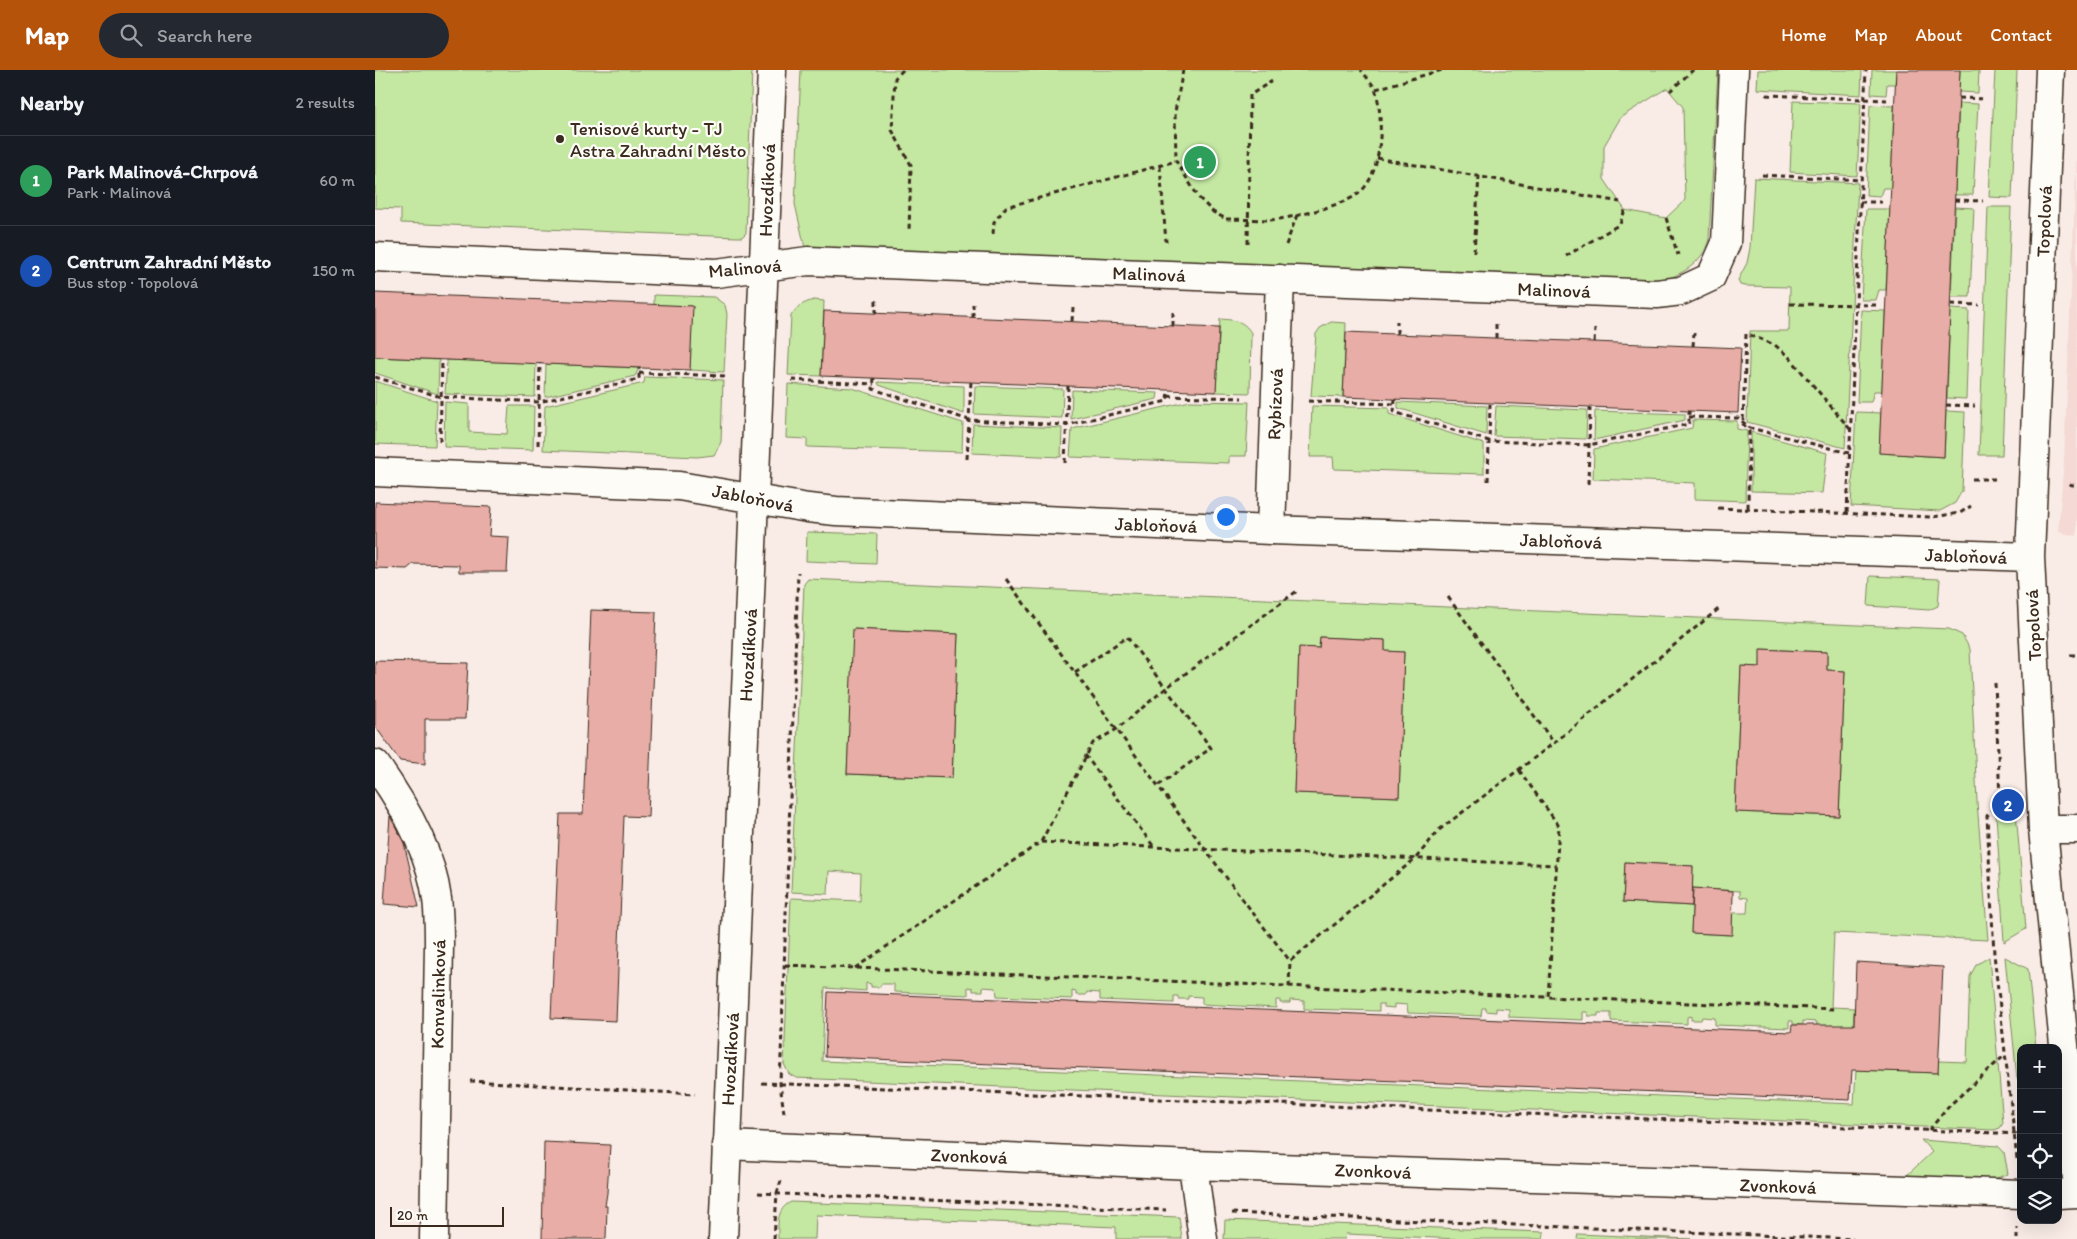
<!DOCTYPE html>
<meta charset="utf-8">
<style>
body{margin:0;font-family:Itim,sans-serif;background:#242831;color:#f1f3f6}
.controls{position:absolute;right:15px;bottom:15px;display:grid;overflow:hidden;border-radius:10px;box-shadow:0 5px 20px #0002}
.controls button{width:45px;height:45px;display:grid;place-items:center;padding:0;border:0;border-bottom:1px solid #363941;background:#171b24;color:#f1f3f6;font:25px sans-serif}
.scale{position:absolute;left:15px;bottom:12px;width:114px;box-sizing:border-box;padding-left:5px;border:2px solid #3b2a1e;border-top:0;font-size:14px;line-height:18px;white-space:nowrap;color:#3b2a1e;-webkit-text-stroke:4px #fdfcf7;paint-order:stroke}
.you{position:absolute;left:850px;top:446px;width:18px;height:18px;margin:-12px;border:4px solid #fff;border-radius:50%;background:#1a73e8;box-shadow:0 0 0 8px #1a73e833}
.badge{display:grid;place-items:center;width:32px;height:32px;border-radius:50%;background:#b45309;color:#fff;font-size:16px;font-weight:700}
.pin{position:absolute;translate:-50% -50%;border:2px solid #fff;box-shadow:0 1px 5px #0006}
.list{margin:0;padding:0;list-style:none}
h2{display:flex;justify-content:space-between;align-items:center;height:65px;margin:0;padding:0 20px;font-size:21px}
h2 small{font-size:16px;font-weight:400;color:#9ea1a6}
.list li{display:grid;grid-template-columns:32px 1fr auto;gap:15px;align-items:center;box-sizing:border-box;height:90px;padding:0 20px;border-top:1px solid #363941}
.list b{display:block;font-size:19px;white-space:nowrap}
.list p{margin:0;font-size:16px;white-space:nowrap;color:#9ea1a6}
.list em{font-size:16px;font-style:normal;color:#9ea1a6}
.icon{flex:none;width:28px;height:28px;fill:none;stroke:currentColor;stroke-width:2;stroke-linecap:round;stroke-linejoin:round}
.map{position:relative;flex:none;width:1702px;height:1169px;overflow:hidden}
header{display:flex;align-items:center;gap:30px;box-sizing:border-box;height:70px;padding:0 25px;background:#b45309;color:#fff}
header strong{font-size:24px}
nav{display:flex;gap:28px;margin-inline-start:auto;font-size:18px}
.search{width:350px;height:45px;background:#242831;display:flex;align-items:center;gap:12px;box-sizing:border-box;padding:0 18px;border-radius:28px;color:#9ea1a6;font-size:19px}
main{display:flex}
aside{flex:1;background:#171b24}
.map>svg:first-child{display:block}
.built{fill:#f4d9d4}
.green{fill:#c4e8a2;stroke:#808960;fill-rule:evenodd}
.building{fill:#e7ada6;stroke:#3b2a1e}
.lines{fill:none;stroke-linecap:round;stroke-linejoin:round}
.street-casing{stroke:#3b2a1e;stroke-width:31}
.secondary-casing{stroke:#3b2a1e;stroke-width:31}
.path{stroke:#3b2a1e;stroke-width:3;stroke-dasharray:5 4;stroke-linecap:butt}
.street{stroke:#fdfcf7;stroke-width:28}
.secondary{stroke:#fdfcf7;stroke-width:28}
.path-bridge{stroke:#3b2a1e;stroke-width:3;stroke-dasharray:5 4;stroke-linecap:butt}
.poi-dot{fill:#3b2a1e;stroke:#fdfcf7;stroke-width:2}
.labels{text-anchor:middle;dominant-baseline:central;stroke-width:4.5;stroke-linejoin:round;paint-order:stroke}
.poi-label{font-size:19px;fill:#3b2a1e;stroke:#fdfcf7;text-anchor:start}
.street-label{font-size:19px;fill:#3b2a1e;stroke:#fdfcf7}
</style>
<header>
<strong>Map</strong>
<div class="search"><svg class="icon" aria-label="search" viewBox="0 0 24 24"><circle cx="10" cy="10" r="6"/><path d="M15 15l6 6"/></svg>Search here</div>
<nav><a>Home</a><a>Map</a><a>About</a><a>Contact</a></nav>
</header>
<main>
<aside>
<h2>Nearby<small>2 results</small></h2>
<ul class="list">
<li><span class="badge" style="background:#2e9e5b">1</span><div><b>Park Malinová-Chrpová</b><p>Park · Malinová</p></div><em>60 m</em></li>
<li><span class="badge" style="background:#1a4fb4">2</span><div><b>Centrum Zahradní Město</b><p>Bus stop · Topolová</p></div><em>150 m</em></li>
</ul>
</aside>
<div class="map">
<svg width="1702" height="1169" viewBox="0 0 1702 1169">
<rect width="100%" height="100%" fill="#f9ece7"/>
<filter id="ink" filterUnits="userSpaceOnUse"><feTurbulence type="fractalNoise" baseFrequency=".02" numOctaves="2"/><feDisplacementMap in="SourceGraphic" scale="10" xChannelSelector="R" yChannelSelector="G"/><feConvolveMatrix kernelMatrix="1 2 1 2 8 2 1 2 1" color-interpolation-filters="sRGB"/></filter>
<g filter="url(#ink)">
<!-- built -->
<path class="built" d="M 1702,75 L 1702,466 L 1683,462 L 1689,391 Z"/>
<!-- green -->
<path class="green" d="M 0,0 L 377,0 L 371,163 L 367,167 L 362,167 L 26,153 L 26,139 L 0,138 Z
M 426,0 L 1343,0 L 1334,169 C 1327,195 1306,205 1282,212 L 430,178 L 420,134 ZM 1292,18 L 1308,37 L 1310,130 L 1291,148 L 1250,140 L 1229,109 L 1229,76 L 1246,47 Z
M 1383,0 L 1487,0 L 1486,25 L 1382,19 Z
M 1497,0 L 1521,0 L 1520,14 L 1512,14 L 1511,25 L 1496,24 Z
M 1585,0 L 1604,0 L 1603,23 L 1584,22 Z
M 1620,0 L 1642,0 L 1637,128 L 1614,127 Z
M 1418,31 L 1486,33 L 1482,106 L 1415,102 Z
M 1584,33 L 1603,34 L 1598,125 L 1580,125 Z
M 1495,35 L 1519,36 L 1516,118 L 1508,118 L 1505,126 L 1491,125 Z
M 1379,108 L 1483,113 L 1470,378 L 1372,352 L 1375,261 L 1414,261 L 1415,217 L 1370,216 L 1365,215 L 1363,210 L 1372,193 L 1375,178 Z
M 1580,137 L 1599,138 L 1595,227 L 1576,227 Z
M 1613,137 L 1636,137 L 1627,385 L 1604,385 Z
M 1491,139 L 1515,139 L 1511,220 L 1504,220 L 1501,230 L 1486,230 Z
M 279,225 L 339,227 L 350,235 L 352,244 L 349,302 L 315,300 L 317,236 L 279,235 Z
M 439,230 L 449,231 L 446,306 L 413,305 L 416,246 C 422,236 428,233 439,230 Z
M 1575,239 L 1594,240 L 1591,329 L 1572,328 Z
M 1486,240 L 1510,241 L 1507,321 L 1499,321 L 1496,332 L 1482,332 Z
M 845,249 C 858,250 869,250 876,263 L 875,323 L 841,322 Z
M 956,252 L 971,253 L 968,327 L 936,326 L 941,264 L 945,258 Z
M 0,287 L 64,290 L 63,324 L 0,303 Z
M 72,290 L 161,293 L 160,327 L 70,324 Z
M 171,294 L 261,298 L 264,298 L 260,306 L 170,327 Z
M 270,307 L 348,310 L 346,372 L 339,385 L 322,387 L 168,380 L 170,336 L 269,313 Z
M 0,311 L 62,331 L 60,376 L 0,374 Z
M 503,312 L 589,316 L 589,344 L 504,315 Z
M 413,314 L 477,318 L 588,353 L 587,382 L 432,377 L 432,369 L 411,368 Z
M 600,316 L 688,319 L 687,348 L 599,344 Z
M 697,320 L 783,323 L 782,329 L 696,349 Z
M 815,331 L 874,332 L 871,386 L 854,386 L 854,393 L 695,387 L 697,359 Z
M 70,332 L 94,334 L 94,362 L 132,364 L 134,336 L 159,336 L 158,380 L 69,377 Z
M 1023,332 L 1112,336 L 1111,365 L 1023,338 Z
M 937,336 L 1014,338 L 1014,344 L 1109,374 L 1109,404 L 959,399 L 958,387 L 935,387 Z
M 1121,336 L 1212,340 L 1211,369 L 1119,366 Z
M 1220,341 L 1310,344 L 1310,350 L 1219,370 Z
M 1571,341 L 1590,342 L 1587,421 L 1580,433 L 1565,441 L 1476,436 L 1481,342 L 1506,343 L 1504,383 L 1569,387 Z
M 1318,350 L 1362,351 L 1362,359 L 1372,361 L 1370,431 L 1320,429 L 1320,413 L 1218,409 L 1219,379 L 1317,358 Z
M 598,354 L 687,358 L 686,387 L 597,383 Z
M 1376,362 L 1452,383 L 1447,423 L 1376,421 Z
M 432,462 L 502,464 L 501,494 L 431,491 Z
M 1495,506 L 1565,509 L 1563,536 L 1554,540 L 1493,536 Z
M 433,509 L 1574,559 L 1587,565 L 1595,579 L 1602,732 L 1613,870 L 1459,863 L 1456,937 L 1479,938 L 1478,962 L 1441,960 L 1442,952 L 1428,951 L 1428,955 L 1418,954 L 1418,951 L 1414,951 L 1414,958 L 1340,955 L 1340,948 L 1327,947 L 1326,950 L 1316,950 L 1316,946 L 1312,947 L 1312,954 L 1236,951 L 1236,943 L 1223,943 L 1223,946 L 1213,946 L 1212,942 L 1208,942 L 1208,950 L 1134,947 L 1134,939 L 1121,938 L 1121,942 L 1111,941 L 1111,938 L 1107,938 L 1106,946 L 1033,943 L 1032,935 L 1019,934 L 1019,938 L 1009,937 L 1009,934 L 1004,934 L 1004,941 L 929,939 L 929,931 L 915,930 L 915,933 L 905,933 L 905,930 L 901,930 L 901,938 L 827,934 L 827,927 L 813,926 L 813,929 L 803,929 L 803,926 L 799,926 L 799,933 L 725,930 L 725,923 L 712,922 L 711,925 L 701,925 L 701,922 L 697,921 L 697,929 L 622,926 L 621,918 L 608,917 L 608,921 L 598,921 L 598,918 L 593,917 L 593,925 L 519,922 L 519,914 L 506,914 L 505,917 L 496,917 L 496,914 L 491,913 L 491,921 L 450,918 L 447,991 L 1479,1034 L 1481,1000 L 1563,1003 L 1563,991 L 1592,992 L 1595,906 L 1601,895 L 1614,887 L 1628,1053 L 1625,1058 L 1619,1060 L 421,1008 L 414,1004 L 409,994 L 416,828 L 485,831 L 486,803 L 454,801 L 453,824 L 416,822 L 429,514 ZM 479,559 L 583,564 L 577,708 L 472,704 ZM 945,567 L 1010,570 L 1010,581 L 1029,582 L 1024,727 L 919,723 L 924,578 L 944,578 ZM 1386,579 L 1452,582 L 1452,600 L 1470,601 L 1464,746 L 1360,742 L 1366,596 L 1385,597 ZM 1250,792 L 1318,796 L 1317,818 L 1365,821 L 1365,827 L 1373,828 L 1372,843 L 1357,843 L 1356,865 L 1316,863 L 1317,836 L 1248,832 Z
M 1641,742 L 1651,859 L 1629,872 L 1621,744 Z
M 1630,887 L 1653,899 L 1661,978 L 1646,978 L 1646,1010 L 1642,1009 Z
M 1546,1070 L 1623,1076 L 1629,1082 L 1633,1104 L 1616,1110 L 1531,1106 L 1557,1082 Z
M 416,1132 L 804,1147 L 807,1169 L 741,1169 L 741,1157 L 441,1145 L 440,1169 L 403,1169 C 403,1154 401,1139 416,1132 Z
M 850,1150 L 1169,1162 L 1168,1169 L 1083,1169 L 971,1164 L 970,1169 L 849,1169 Z
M 1203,1164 L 1316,1169 L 1202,1169 Z"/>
<!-- building -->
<path class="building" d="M 1521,0 L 1585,0 L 1569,387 L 1504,383 Z
M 0,223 L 318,236 L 315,300 L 0,287 Z
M 449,241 L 844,258 L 841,322 L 446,306 Z
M 971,262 L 1366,278 L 1363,343 L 968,327 Z
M 0,432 L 116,437 L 114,466 L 134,467 L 132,502 L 84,502 L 84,495 L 38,494 L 32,499 L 0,498 Z
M 216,540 L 281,542 L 273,747 L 249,746 L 241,951 L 176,948 L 185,744 L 208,744 Z
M 478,559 L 583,564 L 577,708 L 472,704 Z
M 945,567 L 1010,570 L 1010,581 L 1029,582 L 1024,727 L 919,723 L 924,577 L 944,578 Z
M 1385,579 L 1452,582 L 1452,600 L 1470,601 L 1464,746 L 1360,742 L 1366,596 L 1385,597 Z
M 0,591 L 93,593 L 90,649 L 50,649 L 50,694 L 25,691 L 0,656 Z
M 15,746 L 29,773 L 44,837 L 9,834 Z
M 1250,792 L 1318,796 L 1317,836 L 1248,832 Z
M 1318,818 L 1358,821 L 1357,865 L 1316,863 Z
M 1481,892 L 1568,897 L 1563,1003 L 1477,1000 L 1475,1030 L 450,987 L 453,922 L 1416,962 L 1417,955 L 1479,955 Z
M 169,1072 L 235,1075 L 232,1123 L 230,1136 L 232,1136 L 231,1169 L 167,1169 Z"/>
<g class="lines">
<!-- street casing -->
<g class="street-casing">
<path id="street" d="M 0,187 L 341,203 L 433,191 L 1282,224 L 1306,221 L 1336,207 L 1351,173 L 1359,0
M 896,460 L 905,209
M 0,694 C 28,733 56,781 62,829 C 64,844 64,859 64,875 L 59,1169
M 1668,759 L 1702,759
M 351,1075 L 818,1095 L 1646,1124
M 818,1095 L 828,1169
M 1683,1124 L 1702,1123
M 348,1169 L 397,0"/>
</g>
<!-- secondary casing -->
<g class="secondary-casing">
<path id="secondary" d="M 1675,0 L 1655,487 L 1668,759 L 1702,1109
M 0,402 L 304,416 L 433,438 L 461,441 L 896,460 L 1655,487"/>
</g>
<!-- path -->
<path class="path" d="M 528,0 L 520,8 L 517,60 L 536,95 L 534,161
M 808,0 L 800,42 L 801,91 L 824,128 L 838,142 L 851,149
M 1001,19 L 1067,0
M 1295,21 L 1318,0
M 1391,25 L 1512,30
M 1584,28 L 1611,29
M 1002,88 L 1245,132
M 785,96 L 791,172
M 1387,105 L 1486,110
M 1580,130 L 1608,131
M 1485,132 L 1507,132
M 1291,148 L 1303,185
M 895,150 C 914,149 964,136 980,126 C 1008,109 1009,50 1001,22 C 999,14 990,6 986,0
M 618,164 L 619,152 L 631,137 L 801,91
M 873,174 L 875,25 L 897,11
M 911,175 L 922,145
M 1099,182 L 1104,106
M 1191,186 L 1245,154 L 1250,140
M 501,230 L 501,243
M 1415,234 L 1503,235
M 1576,234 L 1604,235
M 598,247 L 598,234
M 697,251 L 698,238
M 798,256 L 798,242
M 1022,264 L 1022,251
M 1371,264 L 1368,354 L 1374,361 L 1373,439
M 1375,265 L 1400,275 L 1415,288 L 1475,359
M 1121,268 L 1121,254
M 1219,272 L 1220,259
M 1318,276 L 1319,263
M 264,303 L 351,306
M 0,307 L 66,327 L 164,332 L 264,309 L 264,298
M 499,308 L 498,319 L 594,350 L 692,355 L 792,331 L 793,320
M 417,310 L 499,314
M 793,326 L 867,328
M 1020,329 L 1019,342 L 1114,371 L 1214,375 L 1314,354 L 1314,341
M 933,331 L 1019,334
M 1571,335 L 1600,336
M 1314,347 L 1363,348 L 1375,358 L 1474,383
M 65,371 L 67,290
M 163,375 L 165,293
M 592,389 L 596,311
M 690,393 L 693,316
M 1597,409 L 1624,409
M 1113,411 L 1115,334
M 1213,414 L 1215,338
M 1694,414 L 1702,416
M 1343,438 L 1557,447 L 1585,443 L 1596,436
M 1472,443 L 1491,0
M 631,509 C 726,637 818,766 915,891
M 1073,527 L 1179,673
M 1695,585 L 1702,585
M 700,602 L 752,567 L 836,678 L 784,715
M 1620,613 L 1625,729 L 1612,746 L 1619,884 L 1642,1089
M 710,685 L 779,777
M 1144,700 L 1184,756 L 1173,928
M 666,772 L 1181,795
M 410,895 L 1459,939
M 480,898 L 666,772 L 718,673 L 742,659 L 791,618 L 922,521
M 914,917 L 915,891 L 1041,788 L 1064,760 L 1179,673 L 1346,537
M 95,1011 L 320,1024
M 387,1013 L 1646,1064
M 409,1043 L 405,1014 L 423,502
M 1554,1060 L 1576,1034 L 1629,986
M 383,1123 L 791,1140
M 857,1143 L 1478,1169
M 399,1169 L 402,1123 L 406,1111
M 1642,1169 L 1642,1157"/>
<!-- street -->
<use href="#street" class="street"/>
<!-- secondary -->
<use href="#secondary" class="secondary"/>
<!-- path-bridge -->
<path class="path-bridge" d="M 851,149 L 895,150"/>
</g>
</g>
<!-- markers -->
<circle class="poi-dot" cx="185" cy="69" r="5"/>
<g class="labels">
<!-- poi labels -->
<g class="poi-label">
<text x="195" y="58">Tenisové kurty - TJ<tspan x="195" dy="22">Astra Zahradní Město</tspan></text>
</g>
<!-- street labels -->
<g class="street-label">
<text transform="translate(392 120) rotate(-88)">Hvozdíková</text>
<text transform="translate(1669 151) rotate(-88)">Topolová</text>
<text transform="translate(370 198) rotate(-5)">Malinová</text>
<text transform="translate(774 204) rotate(2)">Malinová</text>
<text transform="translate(1179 220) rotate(2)">Malinová</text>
<text transform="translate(900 334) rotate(-88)">Rybízová</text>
<text transform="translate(378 428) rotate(11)">Jabloňová</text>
<text transform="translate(781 455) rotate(2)">Jabloňová</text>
<text transform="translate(1186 471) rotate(2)">Jabloňová</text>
<text transform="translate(1591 486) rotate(2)">Jabloňová</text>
<text transform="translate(1658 555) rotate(-93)">Topolová</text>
<text transform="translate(373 585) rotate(-87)">Hvozdíková</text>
<text transform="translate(63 924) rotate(-89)">Konvalinková</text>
<text transform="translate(355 989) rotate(-87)">Hvozdíková</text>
<text transform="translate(594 1086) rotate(2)">Zvonková</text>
<text transform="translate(998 1101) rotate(2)">Zvonková</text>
<text transform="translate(1403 1116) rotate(2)">Zvonková</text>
</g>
</g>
</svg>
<div class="controls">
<button>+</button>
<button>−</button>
<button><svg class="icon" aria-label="locate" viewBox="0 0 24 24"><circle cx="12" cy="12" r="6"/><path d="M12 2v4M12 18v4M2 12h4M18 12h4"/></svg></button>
<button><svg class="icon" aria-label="layers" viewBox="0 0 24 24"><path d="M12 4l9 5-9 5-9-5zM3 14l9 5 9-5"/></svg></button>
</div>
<div class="scale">20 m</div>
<div class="you"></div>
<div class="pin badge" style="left:825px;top:92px;background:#2e9e5b">1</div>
<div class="pin badge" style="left:1633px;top:735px;background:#1a4fb4">2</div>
</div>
</main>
